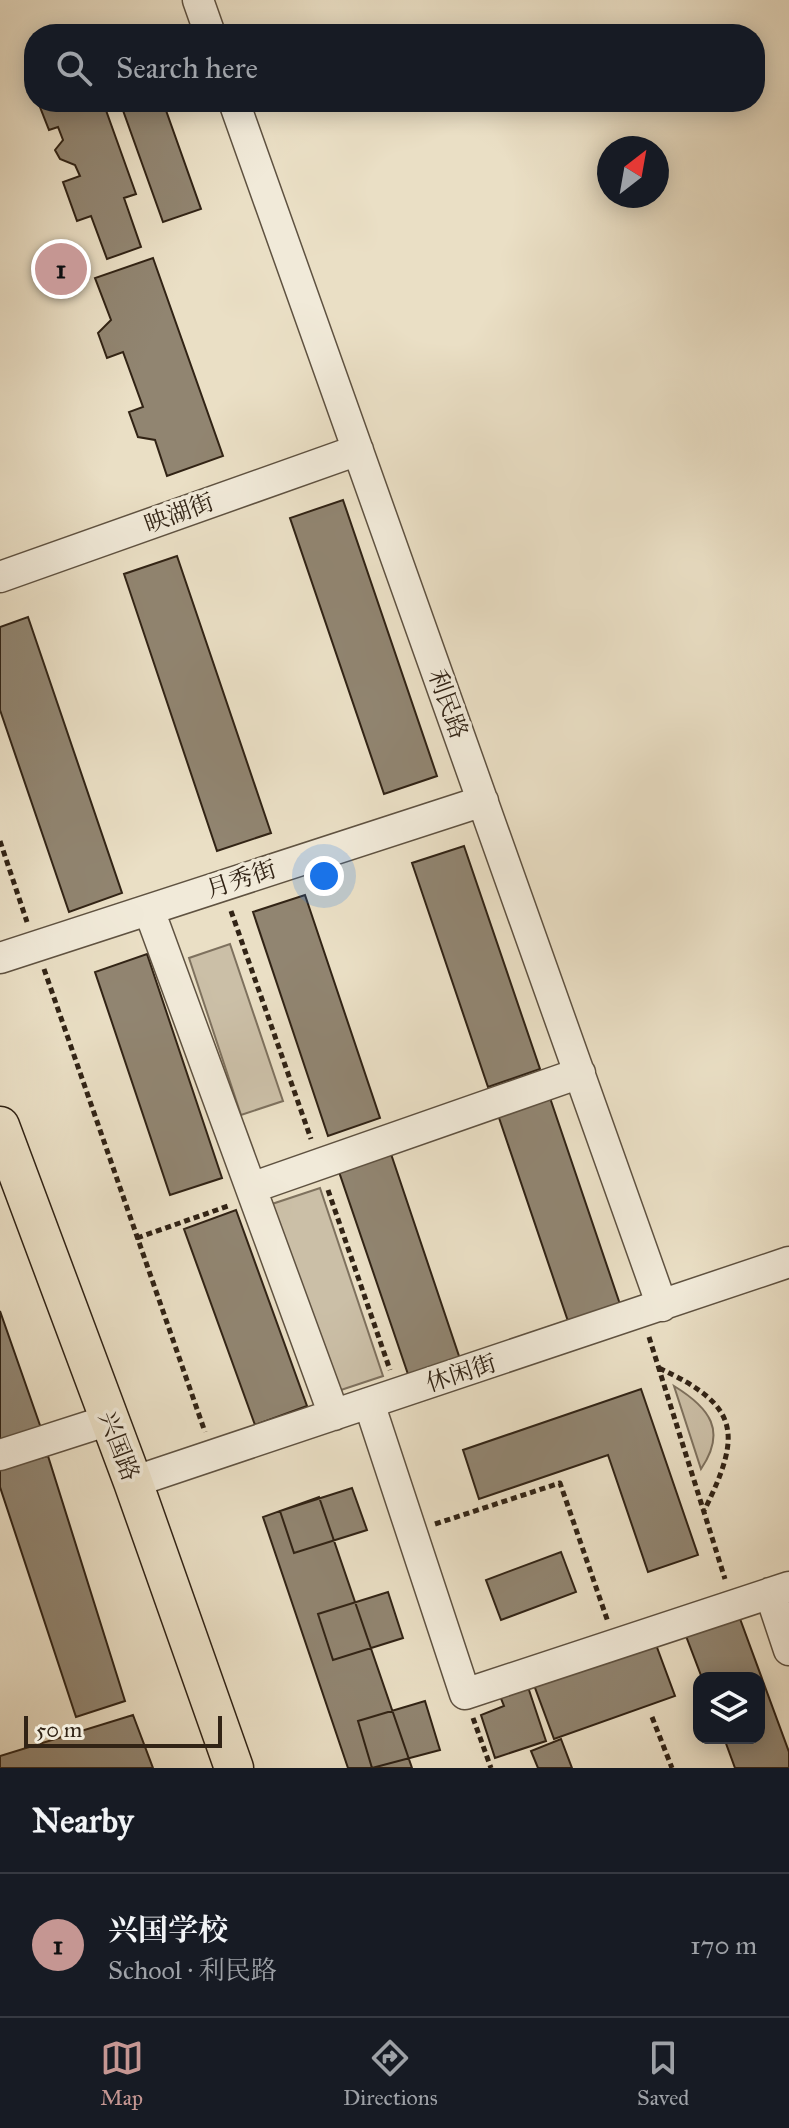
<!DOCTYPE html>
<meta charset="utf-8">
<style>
body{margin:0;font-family:"IM FELL Great Primer","Noto Serif SC",serif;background:#242831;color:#f1f3f6}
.controls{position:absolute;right:24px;bottom:24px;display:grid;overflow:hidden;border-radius:16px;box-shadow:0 4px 20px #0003}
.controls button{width:72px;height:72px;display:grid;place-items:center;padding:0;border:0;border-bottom:2px solid #363941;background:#171b24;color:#f1f3f6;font:40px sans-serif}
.compass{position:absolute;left:597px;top:136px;width:72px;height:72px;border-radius:50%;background:#171b24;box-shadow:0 4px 20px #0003;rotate:31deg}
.scale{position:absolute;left:24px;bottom:20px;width:198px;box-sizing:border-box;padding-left:8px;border:4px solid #312315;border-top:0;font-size:22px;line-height:28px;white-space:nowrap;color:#312315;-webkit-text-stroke:6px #f1ead9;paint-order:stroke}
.you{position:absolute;left:324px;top:876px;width:28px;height:28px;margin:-20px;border:6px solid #fff;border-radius:50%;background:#1a73e8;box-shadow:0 0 0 12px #1a73e833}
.badge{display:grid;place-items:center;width:52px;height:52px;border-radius:50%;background:#c59692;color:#111;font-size:26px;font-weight:700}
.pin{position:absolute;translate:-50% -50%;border:4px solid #fff;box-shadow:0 2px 8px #0006}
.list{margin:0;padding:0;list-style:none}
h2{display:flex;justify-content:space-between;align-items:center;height:104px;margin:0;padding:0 32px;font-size:34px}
h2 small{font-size:26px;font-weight:400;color:#9ea1a6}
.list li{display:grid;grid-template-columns:52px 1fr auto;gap:24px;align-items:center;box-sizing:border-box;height:144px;padding:0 32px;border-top:2px solid #363941}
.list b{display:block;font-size:30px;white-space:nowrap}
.list p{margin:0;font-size:26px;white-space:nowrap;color:#9ea1a6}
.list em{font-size:26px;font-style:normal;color:#9ea1a6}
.icon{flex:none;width:44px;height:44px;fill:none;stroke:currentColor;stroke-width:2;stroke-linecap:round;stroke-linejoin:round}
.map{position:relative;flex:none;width:789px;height:1768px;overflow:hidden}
.search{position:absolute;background:#171b24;box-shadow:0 4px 20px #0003;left:24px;right:24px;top:24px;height:88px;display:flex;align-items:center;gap:20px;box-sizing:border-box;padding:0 28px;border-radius:32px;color:#9ea1a6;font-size:30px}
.sheet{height:248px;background:#171b24}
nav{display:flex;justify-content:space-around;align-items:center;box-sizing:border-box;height:112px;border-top:2px solid #363941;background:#171b24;font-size:22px;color:#9ea1a6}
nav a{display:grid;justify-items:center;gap:4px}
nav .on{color:#c59692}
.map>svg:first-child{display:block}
.green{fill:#cbbfa7;stroke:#7e715e;stroke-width:2}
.building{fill:#918571;stroke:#312315;stroke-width:2}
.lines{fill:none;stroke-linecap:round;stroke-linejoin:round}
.minor-casing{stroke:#5f5241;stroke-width:33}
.major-casing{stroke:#312315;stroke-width:41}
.path{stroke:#312315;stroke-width:5;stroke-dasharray:6 4;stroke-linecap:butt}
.minor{stroke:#f1ead9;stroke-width:30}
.major{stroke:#eadfc5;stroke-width:38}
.labels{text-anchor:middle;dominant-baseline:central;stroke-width:7;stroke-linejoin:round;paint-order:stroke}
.street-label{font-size:24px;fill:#312315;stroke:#f1ead9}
</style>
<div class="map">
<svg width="789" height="1768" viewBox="0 0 789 1768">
<rect width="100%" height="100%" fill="#eadfc5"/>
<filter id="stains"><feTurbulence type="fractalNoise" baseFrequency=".0025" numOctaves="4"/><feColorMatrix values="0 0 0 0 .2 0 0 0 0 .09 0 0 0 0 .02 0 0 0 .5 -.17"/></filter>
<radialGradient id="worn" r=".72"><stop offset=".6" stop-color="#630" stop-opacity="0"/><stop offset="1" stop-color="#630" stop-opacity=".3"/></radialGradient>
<!-- green -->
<path class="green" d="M 230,944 L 283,1101 L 241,1115 L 189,958 Z
M 320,1188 L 383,1376 L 335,1392 L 272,1204 Z
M 674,1386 C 710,1408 727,1431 701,1469 Z"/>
<!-- building -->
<path class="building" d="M 38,102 L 103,102 L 136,194 L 124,198 L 141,247 L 107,259 L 91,216 L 77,221 L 63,182 L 80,176 L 75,165 L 60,159 L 55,150 L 63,140 L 58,127 L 49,130 Z
M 120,102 L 163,102 L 201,209 L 163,222 Z
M 153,258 L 223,456 L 167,476 L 155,440 L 138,437 L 129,412 L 143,407 L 123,352 L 107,358 L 98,333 L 111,320 L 95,278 Z
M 343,500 L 437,776 L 384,794 L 290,518 Z
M 177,556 L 271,833 L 217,851 L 124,574 Z
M 28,617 L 122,893 L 69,912 L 0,710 L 0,627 Z
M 464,846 L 540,1069 L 488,1087 L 412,863 Z
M 305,895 L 380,1118 L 328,1136 L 253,912 Z
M 147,954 L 222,1178 L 170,1195 L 95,972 Z
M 548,1092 L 624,1316 L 572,1333 L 496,1109 Z
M 388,1145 L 463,1368 L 412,1386 L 336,1163 Z
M 236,1210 L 307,1406 L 255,1425 L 184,1229 Z
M 0,1311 L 42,1431 L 0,1443 Z
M 641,1389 L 698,1555 L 648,1572 L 608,1455 L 479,1499 L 463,1450 Z
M 48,1456 L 125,1701 L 76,1717 L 0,1487 L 0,1468 Z
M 352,1488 L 367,1530 L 294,1553 L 280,1511 Z
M 319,1497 L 412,1768 L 348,1768 L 263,1517 Z
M 561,1552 L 576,1592 L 501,1620 L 486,1580 Z
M 388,1592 L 403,1638 L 333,1660 L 318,1614 Z
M 739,1616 L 789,1752 L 789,1768 L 735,1768 L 724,1738 L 759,1738 L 759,1678 L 702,1678 L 686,1636 Z
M 655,1642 L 675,1696 L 554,1739 L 534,1685 Z
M 528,1687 L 546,1741 L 495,1758 L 481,1715 L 504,1706 L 500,1696 Z
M 425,1701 L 440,1750 L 372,1768 L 358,1721 Z
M 133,1715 L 153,1768 L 0,1768 L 0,1756 Z
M 561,1739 L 572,1768 L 538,1768 L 531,1751 Z"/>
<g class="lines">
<!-- minor casing -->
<g class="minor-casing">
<path id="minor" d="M 198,0 L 210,34
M 234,102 L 662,1306
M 0,577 L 358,450
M 149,910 L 334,1415
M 0,958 L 483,801
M 251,1188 L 580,1073
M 369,1403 L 465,1694 L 789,1587
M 0,1455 L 109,1420
M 133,1482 L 789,1262
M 770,1593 L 789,1650"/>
</g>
<!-- major casing -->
<g class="major-casing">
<path id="major" d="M 0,1126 L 133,1482 L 234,1768"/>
</g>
<!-- path -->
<path class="path" d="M 0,841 L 27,922
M 231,911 L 311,1139
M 44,969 L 205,1432
M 328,1190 L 390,1370
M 137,1238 L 231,1205
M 649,1337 L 725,1579
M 659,1368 C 741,1406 742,1434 704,1511
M 435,1524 L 560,1483 L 608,1622
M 652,1717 L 672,1768
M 473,1718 L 491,1768"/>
<!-- minor -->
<use href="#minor" class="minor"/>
<!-- major -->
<use href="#major" class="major"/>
</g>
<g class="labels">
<!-- street labels -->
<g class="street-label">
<text transform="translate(179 513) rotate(-20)">映湖街</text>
<text transform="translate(448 704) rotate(70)">利民路</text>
<text transform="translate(241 879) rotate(-18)">月秀街</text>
<text transform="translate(461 1373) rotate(-18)">休闲街</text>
<text transform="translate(119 1446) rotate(69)">兴国路</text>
</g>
</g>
<rect width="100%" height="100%" filter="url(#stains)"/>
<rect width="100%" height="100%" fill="url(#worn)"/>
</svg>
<div class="controls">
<button><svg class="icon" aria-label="layers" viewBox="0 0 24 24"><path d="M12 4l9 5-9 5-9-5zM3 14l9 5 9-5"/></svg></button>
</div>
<svg class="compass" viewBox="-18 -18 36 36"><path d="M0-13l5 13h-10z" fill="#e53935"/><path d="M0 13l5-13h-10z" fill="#9ea1a6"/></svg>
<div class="scale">50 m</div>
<div class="you"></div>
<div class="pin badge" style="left:61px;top:269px">1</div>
<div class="search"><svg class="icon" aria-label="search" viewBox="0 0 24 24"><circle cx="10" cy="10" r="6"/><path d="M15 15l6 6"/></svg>Search here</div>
</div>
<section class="sheet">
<h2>Nearby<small></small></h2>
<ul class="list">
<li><span class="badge">1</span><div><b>兴国学校</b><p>School · 利民路</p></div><em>170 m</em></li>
</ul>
</section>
<nav>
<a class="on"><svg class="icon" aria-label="map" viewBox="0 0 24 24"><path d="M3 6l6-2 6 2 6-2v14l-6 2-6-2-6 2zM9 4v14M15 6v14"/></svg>Map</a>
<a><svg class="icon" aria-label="directions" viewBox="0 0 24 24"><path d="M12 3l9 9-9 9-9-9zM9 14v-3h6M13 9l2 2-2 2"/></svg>Directions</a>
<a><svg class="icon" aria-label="saved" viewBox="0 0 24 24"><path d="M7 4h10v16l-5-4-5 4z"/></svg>Saved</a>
</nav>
